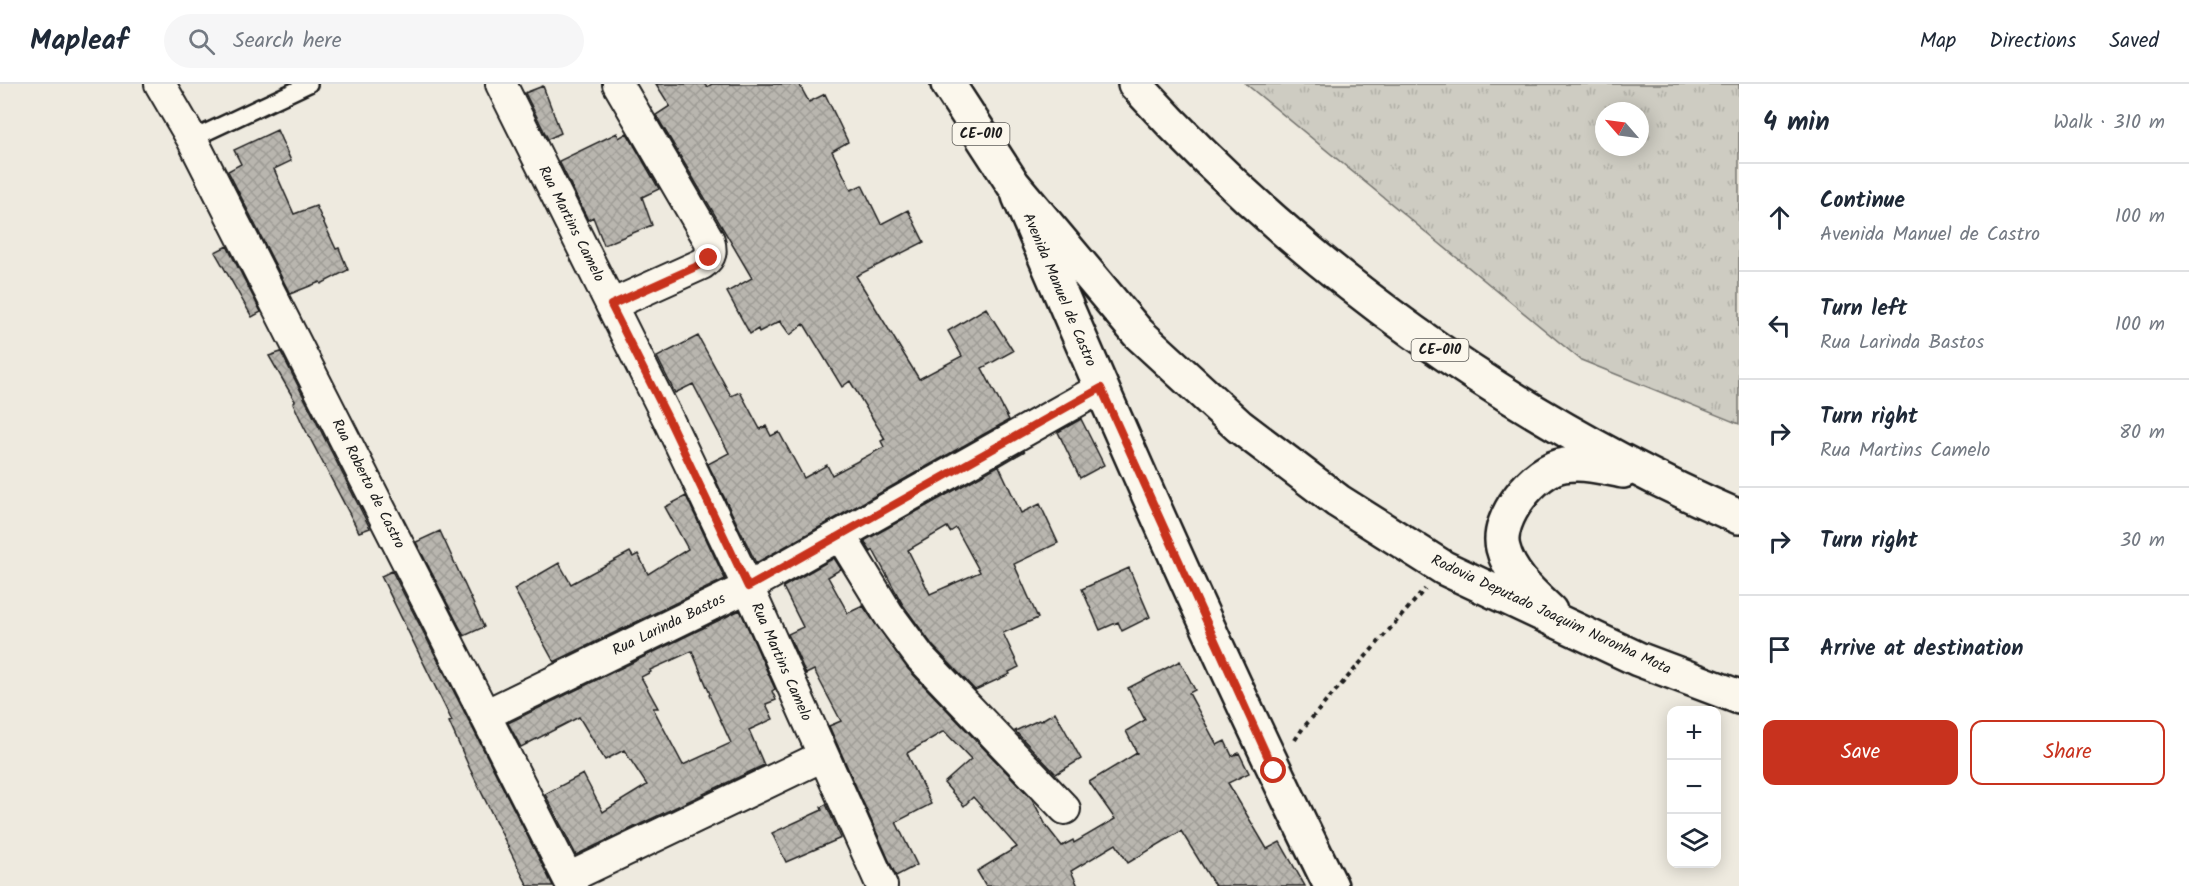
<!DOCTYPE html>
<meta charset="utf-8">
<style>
body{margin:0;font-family:Kalam,sans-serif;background:#f6f6f7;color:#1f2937}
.controls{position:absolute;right:18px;bottom:18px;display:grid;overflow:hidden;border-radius:12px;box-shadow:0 3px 15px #0003}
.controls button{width:54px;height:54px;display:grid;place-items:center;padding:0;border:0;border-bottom:2px solid #e0e1e3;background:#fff;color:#1f2937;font:30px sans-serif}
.compass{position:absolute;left:1595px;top:18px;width:54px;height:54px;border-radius:50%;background:#fff;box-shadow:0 3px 15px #0003;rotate:298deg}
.stop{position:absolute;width:18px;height:18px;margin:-14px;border:4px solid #c8321e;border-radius:50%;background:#fff}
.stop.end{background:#c8321e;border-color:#fff;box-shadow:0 2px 6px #0008}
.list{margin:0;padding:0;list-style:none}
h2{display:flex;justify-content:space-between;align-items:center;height:78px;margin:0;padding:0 24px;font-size:26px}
h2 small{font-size:20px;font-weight:400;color:#747a83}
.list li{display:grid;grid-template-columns:39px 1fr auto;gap:18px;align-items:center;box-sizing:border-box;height:108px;padding:0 24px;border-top:2px solid #e0e1e3}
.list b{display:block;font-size:22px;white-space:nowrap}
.list p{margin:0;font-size:20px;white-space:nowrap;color:#747a83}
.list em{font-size:20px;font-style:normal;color:#747a83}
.actions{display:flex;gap:12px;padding:18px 24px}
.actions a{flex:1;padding:14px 0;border:2px solid #c8321e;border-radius:12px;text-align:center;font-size:21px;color:#c8321e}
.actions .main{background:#c8321e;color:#fff}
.icon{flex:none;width:33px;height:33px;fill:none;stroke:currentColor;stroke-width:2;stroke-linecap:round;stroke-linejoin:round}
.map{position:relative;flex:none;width:1739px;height:802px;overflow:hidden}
header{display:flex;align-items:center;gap:36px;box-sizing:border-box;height:84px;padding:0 30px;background:#fff;border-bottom:2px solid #e0e1e3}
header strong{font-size:28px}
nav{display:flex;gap:33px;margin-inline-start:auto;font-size:21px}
.search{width:420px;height:54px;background:#f6f6f7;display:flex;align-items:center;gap:15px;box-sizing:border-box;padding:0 21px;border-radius:33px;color:#747a83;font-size:22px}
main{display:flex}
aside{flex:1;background:#fff}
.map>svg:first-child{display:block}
.grass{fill:url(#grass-tufts);stroke:#75746f;stroke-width:1.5;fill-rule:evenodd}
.building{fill:url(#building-cross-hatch);stroke:#1c1c1c;stroke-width:1.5;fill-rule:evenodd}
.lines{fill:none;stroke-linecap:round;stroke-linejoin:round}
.service-casing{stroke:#1c1c1c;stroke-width:20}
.minor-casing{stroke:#1c1c1c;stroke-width:34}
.tertiary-casing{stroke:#1c1c1c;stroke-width:38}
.trunk-casing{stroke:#1c1c1c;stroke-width:38}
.path{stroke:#1c1c1c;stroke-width:4;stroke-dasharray:4.5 4.5;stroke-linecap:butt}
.service{stroke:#fbf7ec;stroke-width:15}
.minor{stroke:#fbf7ec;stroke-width:30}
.tertiary{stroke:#fbf7ec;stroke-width:33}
.trunk{stroke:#fbf7ec;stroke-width:33}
.route{stroke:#c8321e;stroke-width:8}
.labels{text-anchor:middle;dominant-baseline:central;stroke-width:4.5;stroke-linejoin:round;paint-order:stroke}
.shield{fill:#fbf7ec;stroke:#5f5e5a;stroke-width:1.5}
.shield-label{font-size:14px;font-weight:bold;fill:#1c1c1c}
.street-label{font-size:15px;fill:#1c1c1c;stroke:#fbf7ec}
</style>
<header>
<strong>Mapleaf</strong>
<div class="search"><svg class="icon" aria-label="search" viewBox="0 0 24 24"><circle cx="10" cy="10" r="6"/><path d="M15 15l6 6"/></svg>Search here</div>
<nav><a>Map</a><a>Directions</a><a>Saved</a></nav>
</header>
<main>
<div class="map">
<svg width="1739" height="802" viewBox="0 0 1739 802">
<defs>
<pattern id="grass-tufts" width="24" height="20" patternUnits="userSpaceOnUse" patternTransform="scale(1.5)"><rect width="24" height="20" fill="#ceccc2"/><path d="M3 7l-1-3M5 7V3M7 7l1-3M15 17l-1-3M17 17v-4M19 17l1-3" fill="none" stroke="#b0afa6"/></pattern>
<pattern id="building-cross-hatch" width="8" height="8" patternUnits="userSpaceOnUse" patternTransform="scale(1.5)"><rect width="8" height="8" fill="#b9b6af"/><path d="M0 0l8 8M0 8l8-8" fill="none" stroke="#9e9c96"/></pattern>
</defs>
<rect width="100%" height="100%" fill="#eeeadf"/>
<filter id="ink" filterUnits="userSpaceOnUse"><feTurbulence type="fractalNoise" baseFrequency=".0167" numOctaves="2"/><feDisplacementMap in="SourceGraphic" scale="12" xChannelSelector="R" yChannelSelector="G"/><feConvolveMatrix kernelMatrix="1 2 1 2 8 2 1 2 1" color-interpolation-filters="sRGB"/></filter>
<g filter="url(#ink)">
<!-- grass -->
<path class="grass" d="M 1246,0 L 1739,0 L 1739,340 L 1581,276 ZM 1604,27 L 1640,27 L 1640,63 L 1604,63 Z"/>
<!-- building -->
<path class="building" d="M 656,0 L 704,0 L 707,3 L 712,0 L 799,0 L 809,18 L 825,10 L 848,58 L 832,67 L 851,106 L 862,101 L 881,140 L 908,126 L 924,158 L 856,192 L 919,295 L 962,272 L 948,247 L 986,224 L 1013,267 L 982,284 L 1009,336 L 756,479 L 708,380 L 729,369 L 693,300 L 675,309 L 657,273 L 698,252 L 731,312 L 740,308 L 760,345 L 766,342 L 771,352 L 779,348 L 804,394 L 827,381 L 832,391 L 884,363 L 881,357 L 885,355 L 850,297 L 842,303 L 804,240 L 790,251 L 780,237 L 759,248 L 758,245 L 750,250 L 727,208 L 752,194 L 656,31 L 670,22 Z
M 543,2 L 561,49 L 548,55 L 525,9 Z
M 277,46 L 291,77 L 274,85 L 294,130 L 316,122 L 336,165 L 339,164 L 348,186 L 321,200 L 320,198 L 290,210 L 228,87 L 241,80 L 234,66 Z
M 617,49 L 619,54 L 627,49 L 659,105 L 642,113 L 652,141 L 604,161 L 593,133 L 588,136 L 559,77 Z
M 227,162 L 261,228 L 252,233 L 215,168 Z
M 281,268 L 370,444 L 359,448 L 303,341 L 293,319 L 295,317 L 269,272 Z
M 1081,335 L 1104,381 L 1080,394 L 1058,348 Z
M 1025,367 L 999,382 L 1021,429 L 1040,420 L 1058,459 L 1014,480 L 1038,534 L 1003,549 L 1019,583 L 1009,588 L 1010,590 L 975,606 L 933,562 L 903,521 L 873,466 L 871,468 L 864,457 ZM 947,443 L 950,448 L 956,444 L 980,488 L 930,510 L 908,466 Z
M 686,412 L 725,495 L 554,578 L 514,505 L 559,479 L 571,500 L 630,468 L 633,473 L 638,470 L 648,490 L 688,465 L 665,423 Z
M 440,447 L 484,543 L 464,552 L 416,458 Z
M 834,474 L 841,485 L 828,493 L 848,529 L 863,522 L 908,585 L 1032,715 L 1047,743 L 1062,762 L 1073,756 L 1074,759 L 1115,735 L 1089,698 L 1137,669 L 1126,647 L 1145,636 L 1128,604 L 1180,577 L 1195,606 L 1189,609 L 1217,661 L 1225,657 L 1232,672 L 1239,669 L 1249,689 L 1228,699 L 1267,765 L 1280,758 L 1305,802 L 1215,802 L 1181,747 L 1128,779 L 1116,760 L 1071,787 L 1078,802 L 986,802 L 977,787 L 1017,763 L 973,713 L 964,722 L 944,699 L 971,675 L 944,647 L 907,669 L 931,720 L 896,738 L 917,781 L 896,792 L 829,642 L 841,637 L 814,586 L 806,590 L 788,550 L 803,543 L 783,503 Z
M 1129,484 L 1150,533 L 1122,547 L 1118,538 L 1100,546 L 1082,505 Z
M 392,487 L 470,639 L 553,802 L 528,802 L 518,783 L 470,685 L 449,638 L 452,637 L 381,492 Z
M 740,526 L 775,605 L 772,607 L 776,616 L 766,620 L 773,635 L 749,646 L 764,681 L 576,771 L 545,710 L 583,690 L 603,728 L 647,701 L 624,666 L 605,676 L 579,633 L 521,663 L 508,639 ZM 692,567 L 710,610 L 709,611 L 731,659 L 683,681 L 653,624 L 658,624 L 641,593 L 651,588 L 650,586 Z
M 1055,628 L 1081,675 L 1056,690 L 1015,647 L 1039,636 L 1040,637 Z
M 826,720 L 841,754 L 786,778 L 772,749 L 822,726 L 821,723 Z"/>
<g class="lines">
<!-- service casing -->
<g class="service-casing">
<path id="service" d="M 192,55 L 309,0"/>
</g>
<!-- minor casing -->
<g class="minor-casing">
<path id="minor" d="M 160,0 L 192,55 L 572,802
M 501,0 L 668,335 L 748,503 L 882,802
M 611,221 L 702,180 C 712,173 712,167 709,156 L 618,0
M 840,451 L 889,531 L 920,573 L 1065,725
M 485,631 L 748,503 L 1101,304
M 568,794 L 823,672"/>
</g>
<!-- tertiary casing -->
<g class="tertiary-casing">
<path id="tertiary" d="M 1019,112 C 1118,344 1219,576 1331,802"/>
</g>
<!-- trunk casing -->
<g class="trunk-casing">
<path id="trunk" d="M 948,0 L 1013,100 L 1138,249 L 1239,342 L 1338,417 L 1444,484 L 1638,575 L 1739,613
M 1135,0 C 1302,184 1511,334 1739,433
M 1550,527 C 1532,510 1509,490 1503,464 C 1495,435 1535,385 1564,381 C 1584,378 1604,383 1623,387"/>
</g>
<!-- path -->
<path class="path" d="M 1295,656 L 1303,644 L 1425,505"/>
<!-- service -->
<use href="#service" class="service"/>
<!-- minor -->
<use href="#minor" class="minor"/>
<!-- tertiary -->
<use href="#tertiary" class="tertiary"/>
<!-- trunk -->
<use href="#trunk" class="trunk"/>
</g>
</g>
<g class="lines" filter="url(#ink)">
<!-- route -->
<path class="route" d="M 709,174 L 702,180 L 611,221 L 668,334 L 748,503 L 1101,304 L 1274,687"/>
</g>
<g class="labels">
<!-- shield labels -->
<g class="shield">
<rect x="952.5" y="39" width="57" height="22" rx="4.5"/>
<rect x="1411.5" y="255" width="57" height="22" rx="4.5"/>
</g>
<g class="shield-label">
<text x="981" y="50">CE-010</text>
<text x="1440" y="266">CE-010</text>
</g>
<!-- street labels -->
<g class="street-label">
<text transform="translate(571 140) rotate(63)">Rua Martins Camelo</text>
<text transform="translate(1059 206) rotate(67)">Avenida Manuel de Castro</text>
<text transform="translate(368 400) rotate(63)">Rua Roberto de Castro</text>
<text transform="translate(1551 531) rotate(25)">Rodovia Deputado Joaquim Noronha Mota</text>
<text transform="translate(669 541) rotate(-26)">Rua Larinda Bastos</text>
<text transform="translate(781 578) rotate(66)">Rua Martins Camelo</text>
</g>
</g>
</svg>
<div class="controls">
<button>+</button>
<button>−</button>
<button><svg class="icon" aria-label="layers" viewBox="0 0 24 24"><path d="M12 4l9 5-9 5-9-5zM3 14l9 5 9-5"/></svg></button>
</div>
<svg class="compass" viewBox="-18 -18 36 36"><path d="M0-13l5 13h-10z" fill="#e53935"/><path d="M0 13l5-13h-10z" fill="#747a83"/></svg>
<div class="stop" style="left:1274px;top:687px"></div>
<div class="stop end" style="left:709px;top:174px"></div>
</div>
<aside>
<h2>4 min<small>Walk · 310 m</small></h2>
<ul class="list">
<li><svg class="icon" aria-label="ahead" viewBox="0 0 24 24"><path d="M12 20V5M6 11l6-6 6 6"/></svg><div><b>Continue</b><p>Avenida Manuel de Castro</p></div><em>100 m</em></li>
<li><svg class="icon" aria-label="left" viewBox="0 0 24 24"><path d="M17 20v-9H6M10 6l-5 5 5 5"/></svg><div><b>Turn left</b><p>Rua Larinda Bastos</p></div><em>100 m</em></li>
<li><svg class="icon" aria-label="right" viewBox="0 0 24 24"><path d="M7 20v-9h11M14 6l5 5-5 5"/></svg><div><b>Turn right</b><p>Rua Martins Camelo</p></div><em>80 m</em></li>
<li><svg class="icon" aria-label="right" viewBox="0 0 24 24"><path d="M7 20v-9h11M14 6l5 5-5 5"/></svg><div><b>Turn right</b></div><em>30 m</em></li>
<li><svg class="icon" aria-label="arrive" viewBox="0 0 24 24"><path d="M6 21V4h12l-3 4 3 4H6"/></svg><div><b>Arrive at destination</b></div></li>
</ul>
<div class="actions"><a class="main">Save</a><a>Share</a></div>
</aside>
</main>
